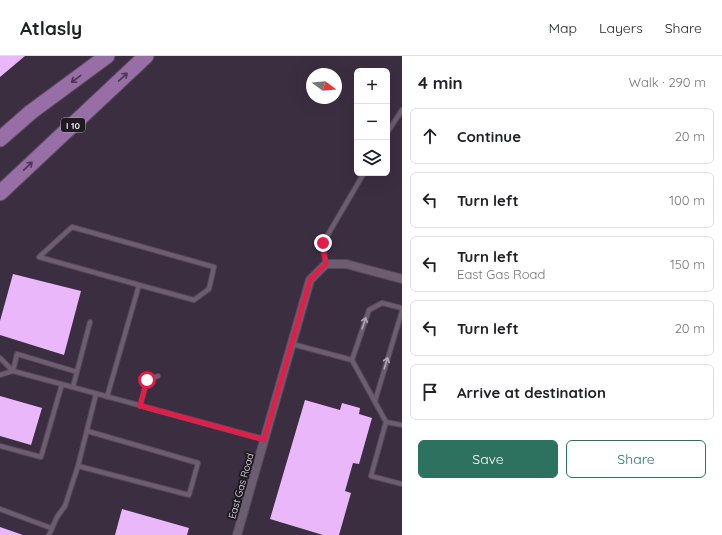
<!DOCTYPE html>
<meta charset="utf-8">
<style>
body{margin:0;font-family:Quicksand,sans-serif;background:#f6f6f6;color:#202124}
.controls{position:absolute;right:12px;top:12px;display:grid;overflow:hidden;border-radius:6px;box-shadow:0 4px 16px #0002}
.controls button{width:36px;height:36px;display:grid;place-items:center;padding:0;border:0;border-bottom:1px solid #e0e0e0;background:#fff;color:#202124;font:20px sans-serif}
.compass{position:absolute;left:306px;top:12px;width:36px;height:36px;border-radius:50%;background:#fff;box-shadow:0 4px 16px #0002;rotate:106deg}
.stop{position:absolute;width:12px;height:12px;margin:-9px;border:3px solid #e11d48;border-radius:50%;background:#fff}
.stop.end{background:#e11d48;border-color:#fff;box-shadow:0 1px 4px #0008}
.list{margin:0;padding:0;list-style:none}
h2{display:flex;justify-content:space-between;align-items:center;height:52px;margin:0;padding:0 16px;font-size:17px}
h2 small{font-size:13px;font-weight:400;color:#757577}
.list li{display:grid;grid-template-columns:26px 1fr auto;gap:12px;align-items:center;box-sizing:border-box;height:56px;margin:0 8px 8px;padding:0 8px;border:1px solid #e0e0e0;border-radius:6px}
.list b{display:block;font-size:15px;white-space:nowrap}
.list p{margin:0;font-size:13px;white-space:nowrap;color:#757577}
.list em{font-size:13px;font-style:normal;color:#757577}
.actions{display:flex;gap:8px;padding:12px 16px}
.actions a{flex:1;padding:9px 0;border:1px solid #2c725e;border-radius:6px;text-align:center;font-size:14px;color:#2c725e}
.actions .main{background:#2c725e;color:#fff}
.icon{flex:none;width:22px;height:22px;fill:none;stroke:currentColor;stroke-width:2;stroke-linecap:round;stroke-linejoin:round}
.map{position:relative;flex:none;width:402px;height:479px;overflow:hidden}
header{display:flex;align-items:center;gap:24px;box-sizing:border-box;height:56px;padding:0 20px;background:#fff;border-bottom:1px solid #e0e0e0}
header strong{font-size:19px}
nav{display:flex;gap:22px;margin-inline-start:auto;font-size:14px}
main{display:flex}
aside{flex:1;background:#fff}
.map>svg:first-child{display:block}
.building{fill:#e9b7fa}
.lines{fill:none;stroke-linecap:round;stroke-linejoin:round}
.lane-casing{stroke:#564b5a;stroke-width:6}
.street-casing{stroke:#564b5a;stroke-width:10}
.highway-casing{stroke:#564b5a;stroke-width:17}
.lane{stroke:#6c5d71;stroke-width:4}
.street{stroke:#6c5d71;stroke-width:8}
.highway{stroke:#986ea6;stroke-width:15}
.oneway{stroke:#493750}
.oneway2{stroke:#b1a6b5}
.route{stroke:#e11d48;stroke-width:5}
.labels{text-anchor:middle;dominant-baseline:central;stroke-width:4;stroke-linejoin:round;paint-order:stroke}
.shield{fill:#1f1922;stroke:#aca5b0;stroke-width:1}
.shield-label{font-size:9px;font-weight:bold;fill:#e9e1ed}
.street-label{font-size:10px;fill:#e9e1ed;stroke:#1f1922}
</style>
<header>
<strong>Atlasly</strong>
<nav><a>Map</a><a>Layers</a><a>Share</a></nav>
</header>
<main>
<div class="map">
<svg width="402" height="479" viewBox="0 0 402 479">
<rect width="100%" height="100%" fill="#3c2e41"/>
<!-- building -->
<path class="building" d="M 0,0 L 25,0 L 0,21 Z
M 13,218 L 81,235 L 64,299 L 0,279 L 0,265 Z
M 0,340 L 42,352 L 31,389 L 0,380 Z
M 305,344 L 340,354 L 342,347 L 360,352 L 359,358 L 372,362 L 359,408 L 353,407 L 345,435 L 351,437 L 339,479 L 323,479 L 270,463 Z
M 122,453 L 189,472 L 187,479 L 115,479 Z
M 0,471 L 23,479 L 0,479 Z"/>
<g class="lines">
<!-- lane casing -->
<g class="lane-casing">
<path id="lane" d="M 387,77 L 402,54
M 326,208 L 323,192 L 323,187 L 364,117
M 292,288 L 352,304
M 0,302 L 13,315 L 264,383
M 13,315 L 17,298 L 77,316
M 0,319 L 13,315
M 73,331 L 90,266
M 107,341 L 139,229 L 194,244 L 209,233 L 214,211 L 72,171 L 39,201 L 139,229
M 375,345 L 402,255
M 140,350 L 147,324 L 158,320
M 386,366 L 352,304 L 369,254 L 382,247 L 402,252
M 402,369 L 386,366 L 371,420 L 402,428
M 0,390 L 41,401 L 62,328
M 78,410 L 96,338
M 0,453 L 51,472
M 49,479 L 57,461 L 65,450 L 78,410 L 189,439 L 198,407 L 87,375"/>
</g>
<!-- street casing -->
<g class="street-casing">
<path id="street" d="M 237,479 L 310,224 L 326,208 L 346,208 L 402,223"/>
</g>
<!-- highway casing -->
<g class="highway-casing">
<path id="highway" d="M 0,83 L 31,56 L 107,0
M 0,137 L 146,0"/>
</g>
<!-- lane -->
<use href="#lane" class="lane"/>
<!-- street -->
<use href="#street" class="street"/>
<!-- highway -->
<use href="#highway" class="highway"/>
</g>
<!-- one-way arrows -->
<defs><path id="oneway-shaft" d="M-6 0H5M1.5-3L5.5 0L1.5 3" fill="none" stroke-width="1.6" stroke-linecap="round" stroke-linejoin="round"/></defs>
<g class="oneway">
<use href="#oneway-shaft" transform="translate(123 21) rotate(-43)"/>
<use href="#oneway-shaft" transform="translate(76 23) rotate(143)"/>
<use href="#oneway-shaft" transform="translate(28 110) rotate(-43)"/>
</g>
<g class="oneway2">
<use href="#oneway-shaft" transform="translate(364 267) rotate(-72)"/>
<use href="#oneway-shaft" transform="translate(386 307) rotate(-73)"/>
</g>
<g class="lines">
<!-- route -->
<path class="route" d="M 147,324 L 140,350 L 264,384 L 310,224 L 326,208 L 323,192 L 323,187"/>
</g>
<g class="labels">
<!-- shield labels -->
<rect class="shield" x="61" y="62" width="24" height="14" rx="3"/>
<g class="shield-label">
<text x="73" y="69">I 10</text>
</g>
<!-- street labels -->
<g class="street-label">
<text transform="translate(241 430) rotate(-74)">East Gas Road</text>
</g>
</g>
</svg>
<div class="controls">
<button>+</button>
<button>−</button>
<button><svg class="icon" aria-label="layers" viewBox="0 0 24 24"><path d="M12 4l9 5-9 5-9-5zM3 14l9 5 9-5"/></svg></button>
</div>
<svg class="compass" viewBox="-18 -18 36 36"><path d="M0-13l5 13h-10z" fill="#e53935"/><path d="M0 13l5-13h-10z" fill="#757577"/></svg>
<div class="stop" style="left:147px;top:324px"></div>
<div class="stop end" style="left:323px;top:187px"></div>
</div>
<aside>
<h2>4 min<small>Walk · 290 m</small></h2>
<ul class="list">
<li><svg class="icon" aria-label="ahead" viewBox="0 0 24 24"><path d="M12 20V5M6 11l6-6 6 6"/></svg><div><b>Continue</b></div><em>20 m</em></li>
<li><svg class="icon" aria-label="left" viewBox="0 0 24 24"><path d="M17 20v-9H6M10 6l-5 5 5 5"/></svg><div><b>Turn left</b></div><em>100 m</em></li>
<li><svg class="icon" aria-label="left" viewBox="0 0 24 24"><path d="M17 20v-9H6M10 6l-5 5 5 5"/></svg><div><b>Turn left</b><p>East Gas Road</p></div><em>150 m</em></li>
<li><svg class="icon" aria-label="left" viewBox="0 0 24 24"><path d="M17 20v-9H6M10 6l-5 5 5 5"/></svg><div><b>Turn left</b></div><em>20 m</em></li>
<li><svg class="icon" aria-label="arrive" viewBox="0 0 24 24"><path d="M6 21V4h12l-3 4 3 4H6"/></svg><div><b>Arrive at destination</b></div></li>
</ul>
<div class="actions"><a class="main">Save</a><a>Share</a></div>
</aside>
</main>
